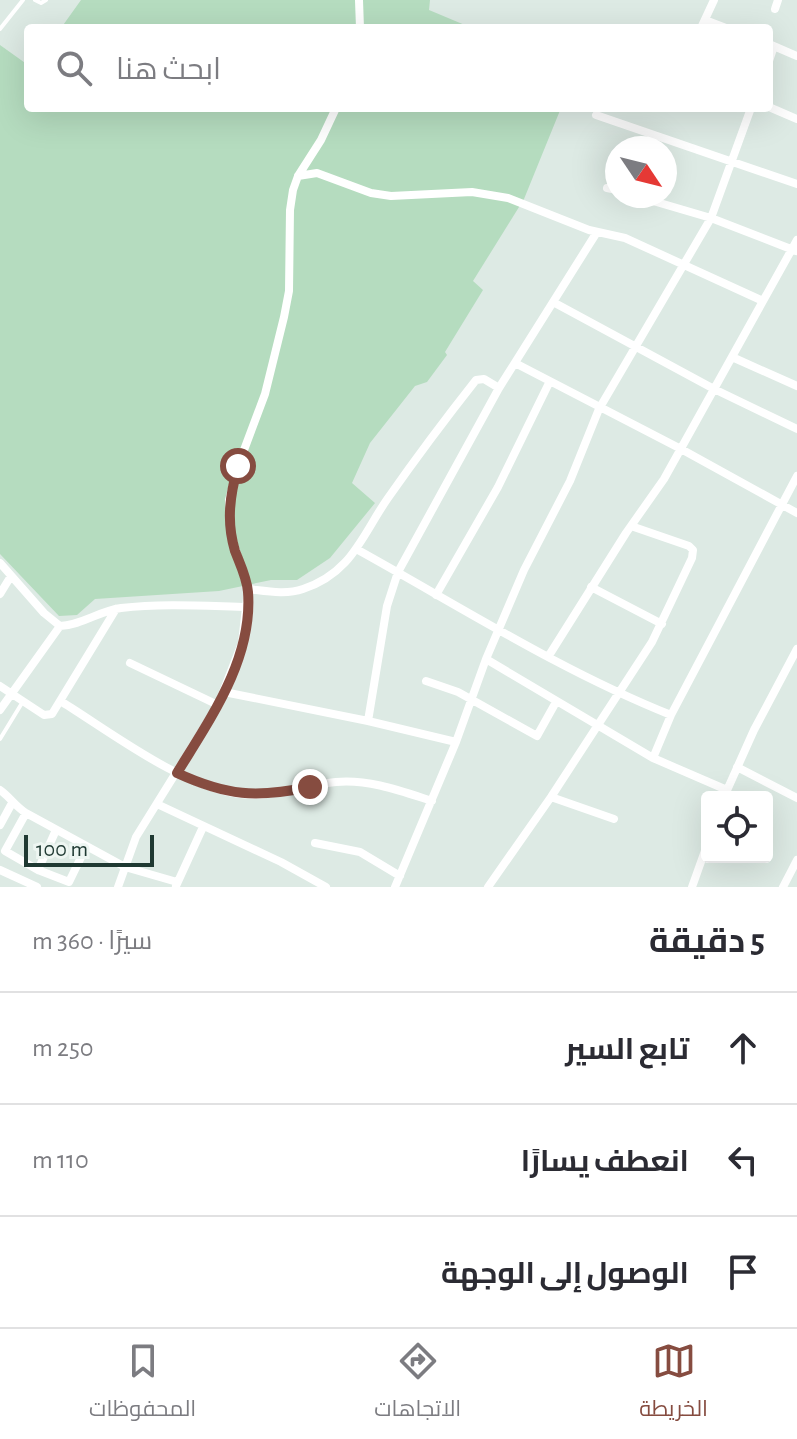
<!DOCTYPE html>
<html lang="ar">
<meta charset="utf-8">
<style>
body{margin:0;font-family:"Alegreya Sans",Cairo,sans-serif;background:#f2f2f3;color:#2b2b33;direction:rtl}
.controls{position:absolute;right:24px;bottom:24px;display:grid;overflow:hidden;border-radius:8px;box-shadow:0 8px 32px #0002}
.controls button{width:72px;height:72px;display:grid;place-items:center;padding:0;border:0;border-bottom:2px solid #e1e1e2;background:#fff;color:#2b2b33;font:40px sans-serif}
.compass{position:absolute;left:605px;top:136px;width:72px;height:72px;border-radius:50%;background:#fff;box-shadow:0 8px 32px #0002;rotate:125deg}
.scale{position:absolute;left:24px;bottom:20px;width:130px;box-sizing:border-box;padding-left:8px;border:4px solid #1f3932;border-top:0;font-size:22px;line-height:28px;white-space:nowrap;color:#1f3932;-webkit-text-stroke:6px #eef6f2;paint-order:stroke}
.stop{position:absolute;width:24px;height:24px;margin:-18px;border:6px solid #864c40;border-radius:50%;background:#fff}
.stop.end{background:#864c40;border-color:#fff;box-shadow:0 2px 8px #0008}
.list{margin:0;padding:0;list-style:none}
h2{display:flex;justify-content:space-between;align-items:center;height:104px;margin:0;padding:0 32px;font-size:34px}
h2 small{font-size:26px;font-weight:400;color:#7c7c81}
.list li{display:grid;grid-template-columns:52px 1fr auto;gap:24px;align-items:center;box-sizing:border-box;height:112px;padding:0 32px;border-top:2px solid #e1e1e2}
.list b{display:block;font-size:30px;white-space:nowrap}
.list em{font-size:26px;font-style:normal;color:#7c7c81}
.icon{flex:none;width:44px;height:44px;fill:none;stroke:currentColor;stroke-width:2;stroke-linecap:round;stroke-linejoin:round}
.map{position:relative;flex:none;width:797px;height:887px;overflow:hidden;direction:ltr}
.search{position:absolute;background:#fff;box-shadow:0 8px 32px #0002;left:24px;right:24px;top:24px;height:88px;display:flex;align-items:center;gap:20px;box-sizing:border-box;padding:0 28px;border-radius:8px;color:#7c7c81;font-size:30px}
.sheet{height:440px;background:#fff}
nav{display:flex;justify-content:space-around;align-items:center;box-sizing:border-box;height:112px;border-top:2px solid #e1e1e2;background:#fff;font-size:22px;color:#7c7c81}
nav a{display:grid;justify-items:center;gap:4px}
nav .on{color:#864c40}
.map>svg:first-child{display:block}
.green{fill:#b5dcbf}
.lines{fill:none;stroke-linecap:round;stroke-linejoin:round}
.service{stroke:#fff;stroke-width:4}
.minor{stroke:#fff;stroke-width:8}
.route{stroke:#864c40;stroke-width:10}
</style>
<div class="map">
<svg width="797" height="887" viewBox="0 0 797 887">
<rect width="100%" height="100%" fill="#ddeae4"/>
<!-- green -->
<path class="green" d="M 81,0 L 430,0 L 429,10 L 472,28 L 61,28 Z
M 0,45 L 28,65 L 28,108 L 561,108 L 524,199 L 473,281 L 483,290 L 445,352 L 447,355 L 427,382 L 415,386 L 370,443 L 352,483 L 375,503 L 330,558 L 297,580 L 271,580 L 219,591 L 95,599 L 77,615 L 59,616 L 0,554 Z"/>
<g class="lines">
<!-- service -->
<path class="service" d="M 35,0 L 41,3 L 46,0
M 0,29 L 23,0
M 0,739 L 22,703"/>
<!-- minor -->
<path class="minor" d="M 359,0 L 360,28
M 775,9 L 778,0
M 705,20 L 726,28
M 701,28 L 714,0
M 769,44 L 797,56
M 769,61 L 774,46
M 769,107 L 797,119
M 596,115 L 797,184
M 298,176 L 317,173 L 371,193 L 391,196 L 472,192 L 508,198 L 589,230 L 625,238 L 763,301
M 607,188 L 617,190
M 636,196 L 711,218 L 796,251
M 553,302 L 714,389 L 797,429
M 732,357 L 797,386
M 515,363 L 681,449 L 797,513
M 358,550 C 461,607 561,671 671,715
M 0,563 L 44,613 L 60,626 C 82,625 99,611 121,608 C 163,603 206,606 248,607
M 591,587 L 662,624
M 248,589 C 266,591 286,595 303,589 C 352,573 362,535 388,498 C 416,458 446,418 476,380 L 484,379 L 499,388
M 0,594 L 11,576
M 436,595 L 498,487 L 549,383
M 548,657 L 626,533 L 664,479 L 797,240
M 486,659 L 653,758 L 727,790
M 130,663 L 218,705
M 426,681 L 458,692 L 537,736 L 556,702
M 0,686 L 44,715 L 52,714 L 116,609
M 224,692 L 368,721 L 456,742
M 62,702 C 112,733 182,787 240,794 C 272,798 305,785 336,782 C 369,779 401,791 432,801
M 0,710 L 60,626
M 368,721 L 387,606 L 398,572 L 499,388 L 597,232
M 653,758 L 671,715 L 797,476
M 737,767 L 797,798
M 0,790 C 10,797 15,806 26,813 L 125,867 L 177,882
M 551,797 L 614,819
M 724,797 L 754,730 L 797,649
M 157,804 L 281,862 L 326,887
M 26,813 L 5,851 L 38,870 L 69,882 L 86,847
M 0,825 L 12,803
M 315,843 L 360,852 L 400,876
M 0,870 L 37,887
M 38,870 L 56,830
M 176,886 L 203,827
M 118,887 L 136,837 L 218,705 L 242,643 L 248,589 L 231,535 L 229,500 L 238,466 L 265,394 L 284,317 L 289,291 L 290,210 L 293,190 L 298,176 L 321,140 L 336,108
M 395,887 L 456,742 L 486,659 L 524,570 L 570,481 L 599,409 L 711,218 L 751,108
M 488,887 L 551,797 L 652,642 L 692,558 L 693,550 L 689,546 L 631,526
M 692,887 L 707,845
M 783,887 L 797,860"/>
</g>
<g class="lines">
<!-- route -->
<path class="route" d="M 238,466 C 230,495 226,521 235,551 C 240,564 247,578 248,592 C 253,659 210,719 177,773 C 227,796 256,798 310,787"/>
</g>
</svg>
<div class="controls">
<button><svg class="icon" aria-label="locate" viewBox="0 0 24 24"><circle cx="12" cy="12" r="6"/><path d="M12 2v4M12 18v4M2 12h4M18 12h4"/></svg></button>
</div>
<svg class="compass" viewBox="-18 -18 36 36"><path d="M0-13l5 13h-10z" fill="#e53935"/><path d="M0 13l5-13h-10z" fill="#7c7c81"/></svg>
<div class="scale">100 m</div>
<div class="stop" style="left:238px;top:466px"></div>
<div class="stop end" style="left:310px;top:787px"></div>
<div class="search"><svg class="icon" aria-label="search" viewBox="0 0 24 24"><circle cx="10" cy="10" r="6"/><path d="M15 15l6 6"/></svg>ابحث هنا</div>
</div>
<section class="sheet">
<h2>5 دقيقة<small>سيرًا · 360 m</small></h2>
<ul class="list">
<li><svg class="icon" aria-label="ahead" viewBox="0 0 24 24"><path d="M12 20V5M6 11l6-6 6 6"/></svg><div><b>تابع السير</b></div><em>250 m</em></li>
<li><svg class="icon" aria-label="left" viewBox="0 0 24 24"><path d="M17 20v-9H6M10 6l-5 5 5 5"/></svg><div><b>انعطف يسارًا</b></div><em>110 m</em></li>
<li><svg class="icon" aria-label="arrive" viewBox="0 0 24 24"><path d="M6 21V4h12l-3 4 3 4H6"/></svg><div><b>الوصول إلى الوجهة</b></div></li>
</ul>
</section>
<nav>
<a class="on"><svg class="icon" aria-label="map" viewBox="0 0 24 24"><path d="M3 6l6-2 6 2 6-2v14l-6 2-6-2-6 2zM9 4v14M15 6v14"/></svg>الخريطة</a>
<a><svg class="icon" aria-label="directions" viewBox="0 0 24 24"><path d="M12 3l9 9-9 9-9-9zM9 14v-3h6M13 9l2 2-2 2"/></svg>الاتجاهات</a>
<a><svg class="icon" aria-label="saved" viewBox="0 0 24 24"><path d="M7 4h10v16l-5-4-5 4z"/></svg>المحفوظات</a>
</nav>
